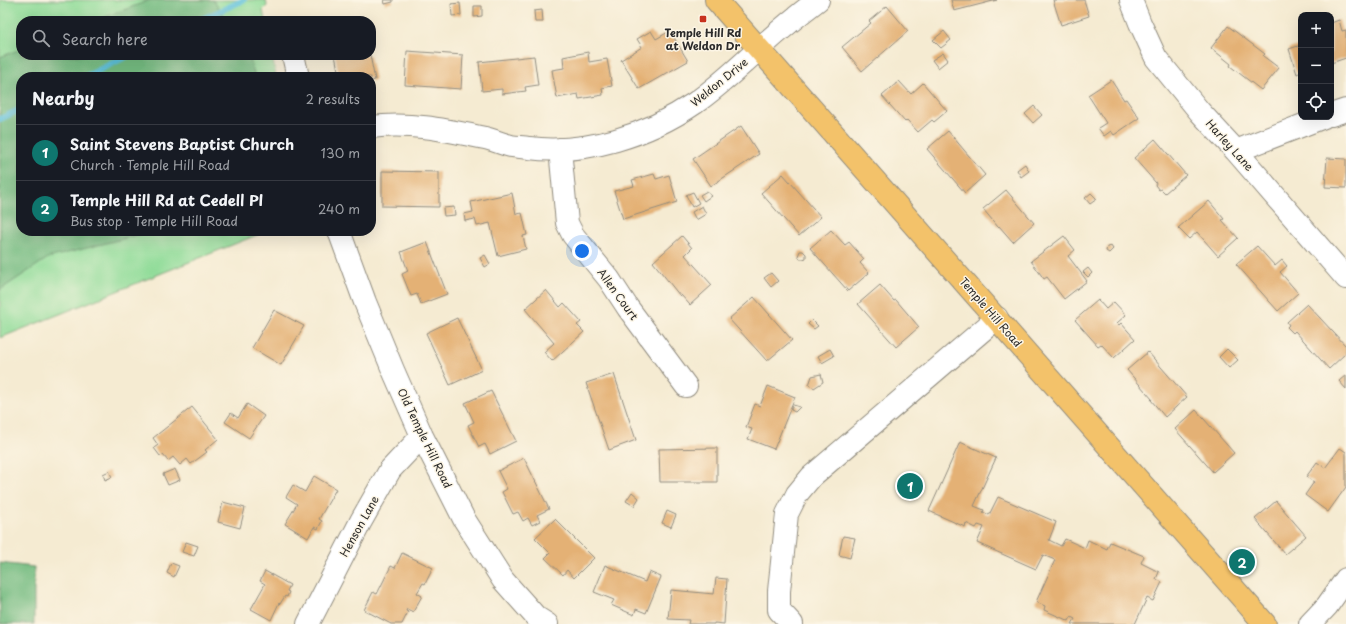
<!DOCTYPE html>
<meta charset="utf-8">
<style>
body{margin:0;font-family:"Playpen Sans",sans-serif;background:#20242c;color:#f1f3f6}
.controls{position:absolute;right:12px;top:12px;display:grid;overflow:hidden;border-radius:8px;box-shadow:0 4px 16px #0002}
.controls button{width:36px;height:36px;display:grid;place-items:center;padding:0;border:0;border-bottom:1px solid #363941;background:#171b24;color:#f1f3f6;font:20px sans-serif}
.you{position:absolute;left:582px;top:251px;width:14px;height:14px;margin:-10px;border:3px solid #fff;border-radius:50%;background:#1a73e8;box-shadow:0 0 0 6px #1a73e833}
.badge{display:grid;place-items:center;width:26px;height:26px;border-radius:50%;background:#0f766e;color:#fff;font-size:13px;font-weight:700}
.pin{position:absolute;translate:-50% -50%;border:2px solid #fff;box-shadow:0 1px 4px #0006}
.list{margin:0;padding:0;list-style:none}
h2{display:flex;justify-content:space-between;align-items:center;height:52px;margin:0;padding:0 16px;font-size:17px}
h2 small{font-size:13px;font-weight:400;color:#9ea1a6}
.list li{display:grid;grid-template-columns:26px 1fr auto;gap:12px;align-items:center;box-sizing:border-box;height:56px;padding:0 16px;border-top:1px solid #363941}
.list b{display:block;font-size:15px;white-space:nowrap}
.list p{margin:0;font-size:13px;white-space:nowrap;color:#9ea1a6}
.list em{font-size:13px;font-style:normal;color:#9ea1a6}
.icon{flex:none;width:22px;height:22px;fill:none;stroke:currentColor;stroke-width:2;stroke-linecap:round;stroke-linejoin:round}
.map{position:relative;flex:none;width:1346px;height:624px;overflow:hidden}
.search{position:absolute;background:#171b24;box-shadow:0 4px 16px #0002;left:16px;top:16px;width:360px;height:44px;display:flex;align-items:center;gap:10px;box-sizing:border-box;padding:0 14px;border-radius:16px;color:#9ea1a6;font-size:15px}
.panel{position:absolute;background:#171b24;box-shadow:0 4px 16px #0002;left:16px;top:72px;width:360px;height:164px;border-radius:16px}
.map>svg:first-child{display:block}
.green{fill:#90dc99;stroke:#5e8462}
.forest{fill:#74bc81;stroke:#507456}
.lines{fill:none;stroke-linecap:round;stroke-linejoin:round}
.stream{stroke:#5dc1db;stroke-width:6}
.building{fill:#e4b174}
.minor-casing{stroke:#908b7e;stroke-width:24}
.major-casing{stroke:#908b7e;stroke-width:24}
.minor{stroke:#fff;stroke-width:22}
.major{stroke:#f3c26a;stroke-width:22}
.poi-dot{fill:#c8321e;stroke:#fcf5e5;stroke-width:1.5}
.labels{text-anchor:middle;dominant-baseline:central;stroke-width:3;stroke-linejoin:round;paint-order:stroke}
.poi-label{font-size:11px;font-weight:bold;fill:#2b2b2b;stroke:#fcf5e5}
.street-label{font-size:11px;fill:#2b2b2b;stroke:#fcf5e5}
</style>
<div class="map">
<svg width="1346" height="624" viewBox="0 0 1346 624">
<rect width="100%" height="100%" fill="#fcf5e5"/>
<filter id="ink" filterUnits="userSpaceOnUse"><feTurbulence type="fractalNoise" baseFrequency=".025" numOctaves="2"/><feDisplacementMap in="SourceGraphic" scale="8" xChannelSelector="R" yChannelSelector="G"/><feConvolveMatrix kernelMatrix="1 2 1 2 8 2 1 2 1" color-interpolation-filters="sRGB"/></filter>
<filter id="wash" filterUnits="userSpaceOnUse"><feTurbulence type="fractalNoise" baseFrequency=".012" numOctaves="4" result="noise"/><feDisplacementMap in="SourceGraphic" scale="16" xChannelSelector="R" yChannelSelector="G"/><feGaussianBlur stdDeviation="0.9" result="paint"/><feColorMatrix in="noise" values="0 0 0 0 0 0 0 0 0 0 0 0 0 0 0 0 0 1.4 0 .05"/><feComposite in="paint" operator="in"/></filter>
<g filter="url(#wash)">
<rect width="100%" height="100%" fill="#f5ebd2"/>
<!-- green -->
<path class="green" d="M 0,0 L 266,0 L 267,6 L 263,10 L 265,21 L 21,21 L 21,55 L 272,55 L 276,77 L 21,77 L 21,231 L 267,231 L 0,338 Z"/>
<!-- forest -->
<path class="forest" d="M 150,0 L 213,0 L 228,21 L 95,21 Z
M 21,49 L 21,55 L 249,55 L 255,77 L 21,77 L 21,231 L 153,231 L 48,258 L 0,290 L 0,57 Z
M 0,563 L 34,567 L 34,624 L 0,624 Z"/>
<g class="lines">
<!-- stream -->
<path class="stream" d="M 198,21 L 244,0
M 85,77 L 129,55
M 0,119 L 21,109"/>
</g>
<g id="blocks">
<!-- building -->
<path class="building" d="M 384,0 L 393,0 L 393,2 L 385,4 Z
M 951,0 L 997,0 L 954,11 Z
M 1053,0 L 1084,0 L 1089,16 L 1061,25 Z
M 460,3 L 461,15 L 452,16 L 451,4 Z
M 474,6 L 482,6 L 482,16 L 474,17 Z
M 887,6 L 908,31 L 862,71 L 842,47 L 871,23 L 869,21 Z
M 542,10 L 543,22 L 535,22 L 534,11 Z
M 1339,20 L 1342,31 L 1346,30 L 1346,58 L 1331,63 L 1331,23 Z
M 1228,26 L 1265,54 L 1263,56 L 1279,68 L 1261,90 L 1230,66 L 1231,64 L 1211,48 Z
M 651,31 L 656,39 L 670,31 L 688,61 L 639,89 L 621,60 L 642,47 L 637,39 Z
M 944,31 L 951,40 L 941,48 L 933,40 Z
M 1301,45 L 1301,72 L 1297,74 L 1289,49 Z
M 407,51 L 463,55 L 461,89 L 405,85 Z
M 588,52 L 589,62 L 607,59 L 612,86 L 602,88 L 603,95 L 579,99 L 578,94 L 557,98 L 552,70 L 564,68 L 563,57 Z
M 943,53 L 948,60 L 938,68 L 932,60 Z
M 335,55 L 370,55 L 375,80 L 371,81 L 371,77 L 346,77 L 345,75 L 339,76 Z
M 534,56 L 538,85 L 525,87 L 526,91 L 502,94 L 502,89 L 482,91 L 479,62 Z
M 1111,80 L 1124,100 L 1126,99 L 1139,118 L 1114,135 L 1111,131 L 1104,136 L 1098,128 L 1106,123 L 1088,95 Z
M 899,81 L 911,94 L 923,83 L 947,111 L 934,122 L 932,120 L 918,132 L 907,120 L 905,122 L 882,96 Z
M 1034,106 L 1042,115 L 1033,123 L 1025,114 Z
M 741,126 L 759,154 L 711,186 L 693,159 Z
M 948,131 L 985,175 L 965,193 L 927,149 Z
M 1155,139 L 1186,175 L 1165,193 L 1161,189 L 1159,190 L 1155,185 L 1156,183 L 1134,158 Z
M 1327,158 L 1346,159 L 1346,188 L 1325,187 Z
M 1025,164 L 1029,171 L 1021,177 L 1017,170 Z
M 382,171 L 439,172 L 439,207 L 382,206 Z
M 654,174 L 656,179 L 669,175 L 677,202 L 623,219 L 614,191 L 634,186 L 632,180 Z
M 783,174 L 821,217 L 799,236 L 761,193 Z
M 1006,190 L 1034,223 L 1013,242 L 999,226 L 998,227 L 983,209 Z
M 707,191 L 711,196 L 704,201 L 700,195 Z
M 693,192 L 699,203 L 692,207 L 686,195 Z
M 512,193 L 516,214 L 522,213 L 527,235 L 523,236 L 526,249 L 498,256 L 490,223 L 477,226 L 475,219 L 465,221 L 464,214 L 473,212 L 471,202 Z
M 1091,193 L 1097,199 L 1090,204 L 1085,198 Z
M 1209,201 L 1224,219 L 1222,220 L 1238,238 L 1218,256 L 1197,232 L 1189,239 L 1178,228 Z
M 702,206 L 706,214 L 696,220 L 692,212 Z
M 454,207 L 455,215 L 444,216 L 443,208 Z
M 831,230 L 845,245 L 849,242 L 864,259 L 860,263 L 869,273 L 848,291 L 810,248 Z
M 682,236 L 692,248 L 685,255 L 712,285 L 690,305 L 681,295 L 680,296 L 653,262 Z
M 1064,236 L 1075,250 L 1068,256 L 1087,281 L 1064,299 L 1047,277 L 1044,279 L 1031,261 Z
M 427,242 L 447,294 L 421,304 L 417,294 L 411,296 L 402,274 L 408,271 L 401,252 Z
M 1111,246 L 1113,249 L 1109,253 L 1106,251 L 1107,247 Z
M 1257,246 L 1275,266 L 1282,260 L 1287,266 L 1280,272 L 1298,293 L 1278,311 L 1236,264 Z
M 800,251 L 803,251 L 806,254 L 806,258 L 803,259 L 800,259 L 798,256 Z
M 485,255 L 490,264 L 485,267 L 480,258 Z
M 1088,268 L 1092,273 L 1088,277 L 1083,272 Z
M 771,273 L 778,281 L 771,287 L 764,278 Z
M 880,285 L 894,301 L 896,300 L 919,327 L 896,347 L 858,304 Z
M 546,290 L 560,307 L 564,303 L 581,322 L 577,325 L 584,332 L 552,361 L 544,352 L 554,343 L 525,309 Z
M 754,297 L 792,340 L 767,361 L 729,319 Z
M 1098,300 L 1106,309 L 1114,302 L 1126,315 L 1117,323 L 1119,325 L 1121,323 L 1135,339 L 1114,358 L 1101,344 L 1098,346 L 1075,320 Z
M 1307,304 L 1346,346 L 1346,353 L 1329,369 L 1295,331 L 1293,333 L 1287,327 L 1289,325 L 1287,322 Z
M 274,310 L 304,326 L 281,365 L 252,348 Z
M 457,318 L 482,370 L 450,385 L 426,333 Z
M 812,320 L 818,326 L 814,329 L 808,324 Z
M 830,349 L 834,356 L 822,363 L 818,356 Z
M 1227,349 L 1238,360 L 1229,368 L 1219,357 Z
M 1148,352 L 1187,397 L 1165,417 L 1151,400 L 1152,399 L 1127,370 Z
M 614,374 L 636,440 L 609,450 L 586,383 Z
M 821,374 L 823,382 L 814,388 L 809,385 L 812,376 Z
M 1346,375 L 1346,389 L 1339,381 Z
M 768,386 L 795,397 L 774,449 L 748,439 L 752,429 L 746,427 L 755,404 L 760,406 Z
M 491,391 L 516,441 L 490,454 L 485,444 L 479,447 L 468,425 L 474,422 L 465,403 Z
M 247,404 L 264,416 L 249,438 L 225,422 L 231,413 L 238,418 Z
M 793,405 L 800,407 L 795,412 L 791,410 Z
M 192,407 L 218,439 L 205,450 L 207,452 L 191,464 L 187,459 L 180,465 L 173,457 L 168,461 L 163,455 L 160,456 L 154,448 L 158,445 L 153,438 Z
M 1196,410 L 1234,453 L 1213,472 L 1175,429 Z
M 960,442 L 996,458 L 974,506 L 984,510 L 983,512 L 989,515 L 998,497 L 1056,522 L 1049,540 L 1061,546 L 1065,539 L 1085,548 L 1088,540 L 1107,549 L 1110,542 L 1144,556 L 1141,563 L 1159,572 L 1156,579 L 1162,582 L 1153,601 L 1147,598 L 1135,624 L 1072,624 L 1075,619 L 1071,617 L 1069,621 L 1044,610 L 1045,606 L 1036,602 L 1055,560 L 1043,555 L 1036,569 L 977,543 L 984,527 L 978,525 L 976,528 L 966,523 L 965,527 L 929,511 Z
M 717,448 L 717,482 L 660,482 L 659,449 Z
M 1340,448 L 1346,452 L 1346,487 L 1328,512 L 1305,495 L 1314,482 L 1306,477 L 1317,462 L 1325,468 Z
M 524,458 L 549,509 L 537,515 L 540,521 L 532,525 L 528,518 L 523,521 L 518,512 L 513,514 L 502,492 L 507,489 L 498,471 Z
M 175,469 L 180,480 L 168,485 L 163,474 Z
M 109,471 L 112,477 L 105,480 L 103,474 Z
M 314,476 L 336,489 L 319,519 L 322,521 L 318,529 L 314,527 L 308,538 L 285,524 L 297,504 L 286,497 L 293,485 L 305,492 Z
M 632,492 L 639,498 L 634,506 L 626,501 Z
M 1276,501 L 1306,536 L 1285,554 L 1255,519 Z
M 223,502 L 245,508 L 240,528 L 218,522 Z
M 667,511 L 676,515 L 671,527 L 662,523 Z
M 555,519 L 594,558 L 574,578 L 567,570 L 563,575 L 545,558 L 550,553 L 535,538 Z
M 843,536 L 855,538 L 850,558 L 839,555 Z
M 186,542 L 198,546 L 194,556 L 182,552 Z
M 402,553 L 433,568 L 425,584 L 423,583 L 417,593 L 422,596 L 413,612 L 407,609 L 406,611 L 408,612 L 402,624 L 391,624 L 364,610 L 373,592 L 377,594 L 391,566 L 395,568 Z
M 171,563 L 179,566 L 174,577 L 167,573 Z
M 605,565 L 645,582 L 649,572 L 661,577 L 646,613 L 636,609 L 634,615 L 611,605 L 614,600 L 594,592 Z
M 265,571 L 290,585 L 287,591 L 289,592 L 287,597 L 285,596 L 280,604 L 279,603 L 271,620 L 251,609 L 265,584 L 260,581 Z
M 716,578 L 727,579 L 724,624 L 714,623 L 714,624 L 688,624 L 689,620 L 668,619 L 671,590 L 714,594 Z"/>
</g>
</g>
<g filter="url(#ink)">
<use href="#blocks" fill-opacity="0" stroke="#908b7e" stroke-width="1"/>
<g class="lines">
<!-- minor casing -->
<g class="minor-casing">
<path id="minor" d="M 1131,0 L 1140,23 L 1156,58 L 1200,112 L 1236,151 L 1346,278
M 293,55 L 298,77
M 1331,115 L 1346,110
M 371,127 C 411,122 446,130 485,138 C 494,140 502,144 511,146 C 517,147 523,147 529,148 C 586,155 648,135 695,103 C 718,87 739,67 760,48 C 779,31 798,15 818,0
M 560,149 L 567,223 L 573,235 L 609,279 L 628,308 L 686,386
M 1236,151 L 1324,117
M 339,231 L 365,302 L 393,370 L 422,436 L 464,519 L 503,580 L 536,617 L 547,624
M 308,624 L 361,521 L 390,470 L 422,436
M 792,624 L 779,610 L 779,591 L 787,514 L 797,494 L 812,476 L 997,318
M 1310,624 L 1327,606 L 1346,579"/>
</g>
<!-- major casing -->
<g class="major-casing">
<path id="major" d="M 716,0 L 1265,624"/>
</g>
<!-- minor -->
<use href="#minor" class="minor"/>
<!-- major -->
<use href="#major" class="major"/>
</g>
</g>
<!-- markers -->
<rect class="poi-dot" x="699" y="15" width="8" height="8" rx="2"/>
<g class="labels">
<!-- poi labels -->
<g class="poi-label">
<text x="703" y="32">Temple Hill Rd<tspan x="703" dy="13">at Weldon Dr</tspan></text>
</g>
<!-- street labels -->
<g class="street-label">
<text transform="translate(719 82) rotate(-39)">Weldon Drive</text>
<text transform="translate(1230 145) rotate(48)">Harley Lane</text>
<text transform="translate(618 294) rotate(54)">Allen Court</text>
<text transform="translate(991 312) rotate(49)">Temple Hill Road</text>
<text transform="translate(425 438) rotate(64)">Old Temple Hill Road</text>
<text transform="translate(359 526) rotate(-61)">Henson Lane</text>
</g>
</g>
</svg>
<div class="controls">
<button>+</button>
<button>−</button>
<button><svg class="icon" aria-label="locate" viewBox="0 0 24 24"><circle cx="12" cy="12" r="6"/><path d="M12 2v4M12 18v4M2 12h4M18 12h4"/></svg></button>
</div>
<div class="you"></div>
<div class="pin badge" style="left:910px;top:486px">1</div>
<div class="pin badge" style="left:1242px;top:562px">2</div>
<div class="search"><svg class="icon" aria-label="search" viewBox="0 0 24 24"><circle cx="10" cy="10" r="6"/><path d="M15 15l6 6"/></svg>Search here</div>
<section class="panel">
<h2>Nearby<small>2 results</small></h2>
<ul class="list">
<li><span class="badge">1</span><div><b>Saint Stevens Baptist Church</b><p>Church · Temple Hill Road</p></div><em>130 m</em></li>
<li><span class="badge">2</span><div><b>Temple Hill Rd at Cedell Pl</b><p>Bus stop · Temple Hill Road</p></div><em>240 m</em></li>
</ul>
</section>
</div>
